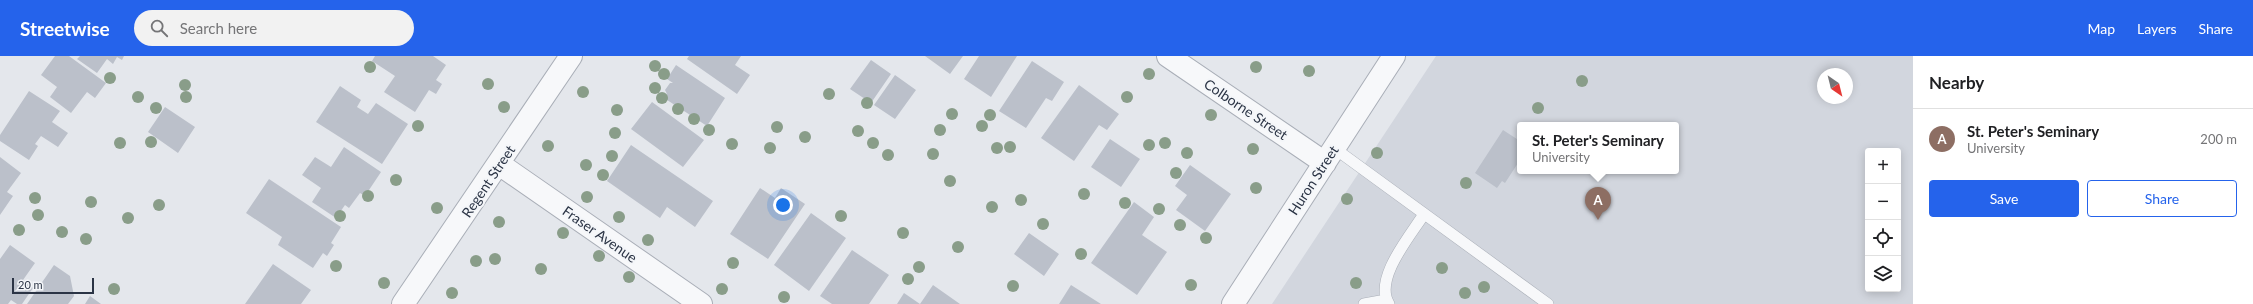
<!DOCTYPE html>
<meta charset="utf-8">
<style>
body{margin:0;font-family:Lato,sans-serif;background:#f2f2f2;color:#202124}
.controls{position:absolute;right:12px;bottom:12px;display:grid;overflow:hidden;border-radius:4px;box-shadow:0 2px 10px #0003}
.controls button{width:36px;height:36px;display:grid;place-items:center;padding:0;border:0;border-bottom:1px solid #e0e0e0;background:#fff;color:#202124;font:20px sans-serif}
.compass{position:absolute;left:1817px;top:12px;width:36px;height:36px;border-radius:50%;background:#fff;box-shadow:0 2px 10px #0003;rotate:145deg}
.scale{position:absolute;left:12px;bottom:10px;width:82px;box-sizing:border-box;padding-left:4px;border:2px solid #2b3445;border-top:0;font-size:11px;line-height:14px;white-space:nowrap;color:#2b3445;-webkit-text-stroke:3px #f4f6f9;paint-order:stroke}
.you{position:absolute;left:783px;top:149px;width:14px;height:14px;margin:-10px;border:3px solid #fff;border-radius:50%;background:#1a73e8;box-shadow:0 0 0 6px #1a73e833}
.badge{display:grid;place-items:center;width:26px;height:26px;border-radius:50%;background:#2563eb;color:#fff;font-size:13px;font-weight:700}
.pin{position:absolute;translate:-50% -33px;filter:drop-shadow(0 1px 2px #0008)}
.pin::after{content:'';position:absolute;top:21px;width:14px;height:12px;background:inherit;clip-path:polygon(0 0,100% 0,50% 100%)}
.popup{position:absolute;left:1517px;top:66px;width:162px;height:52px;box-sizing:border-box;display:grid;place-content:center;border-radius:4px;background:#fff;filter:drop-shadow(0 1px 3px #0005);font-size:13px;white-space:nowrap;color:#757577}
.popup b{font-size:15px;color:#202124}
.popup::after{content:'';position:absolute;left:50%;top:100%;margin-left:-8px;border:8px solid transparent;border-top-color:#fff}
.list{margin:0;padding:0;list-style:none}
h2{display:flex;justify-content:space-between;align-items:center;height:52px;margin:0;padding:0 16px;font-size:17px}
h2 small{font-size:13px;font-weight:400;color:#757577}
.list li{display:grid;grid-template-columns:26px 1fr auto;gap:12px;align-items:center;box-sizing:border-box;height:60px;padding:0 16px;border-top:1px solid #e0e0e0}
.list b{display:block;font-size:15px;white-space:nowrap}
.list p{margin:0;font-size:13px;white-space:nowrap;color:#757577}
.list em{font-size:13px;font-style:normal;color:#757577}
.actions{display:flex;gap:8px;padding:12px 16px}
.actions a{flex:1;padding:9px 0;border:1px solid #2563eb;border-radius:4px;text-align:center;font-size:14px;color:#2563eb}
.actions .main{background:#2563eb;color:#fff}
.icon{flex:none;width:22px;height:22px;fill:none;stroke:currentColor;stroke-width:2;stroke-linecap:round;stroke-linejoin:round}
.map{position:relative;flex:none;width:1913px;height:248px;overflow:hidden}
header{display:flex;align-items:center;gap:24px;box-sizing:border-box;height:56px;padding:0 20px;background:#2563eb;color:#fff}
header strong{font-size:19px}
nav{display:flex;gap:22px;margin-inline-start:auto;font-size:14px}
.search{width:280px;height:36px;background:#f2f2f2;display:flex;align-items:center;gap:10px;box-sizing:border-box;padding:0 14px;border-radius:22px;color:#757577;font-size:15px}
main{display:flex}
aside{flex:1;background:#fff}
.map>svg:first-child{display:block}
.built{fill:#d2d6de;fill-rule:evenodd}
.building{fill:#bbc0ca}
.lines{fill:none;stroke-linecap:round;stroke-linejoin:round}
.service-casing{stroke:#a9aeb7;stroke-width:12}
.minor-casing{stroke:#a9aeb7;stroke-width:24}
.tertiary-casing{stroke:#a9aeb7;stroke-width:24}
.service{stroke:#f7f8fa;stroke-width:11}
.minor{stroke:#f7f8fa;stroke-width:22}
.tertiary{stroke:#f7f8fa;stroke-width:22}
.tree{fill:#899d89}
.labels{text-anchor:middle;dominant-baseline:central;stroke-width:4;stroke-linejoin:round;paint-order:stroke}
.street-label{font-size:14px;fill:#2b3445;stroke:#f4f6f9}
</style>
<header>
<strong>Streetwise</strong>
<div class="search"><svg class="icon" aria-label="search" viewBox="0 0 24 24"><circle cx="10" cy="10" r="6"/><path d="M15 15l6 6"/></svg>Search here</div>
<nav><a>Map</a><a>Layers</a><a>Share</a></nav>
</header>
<main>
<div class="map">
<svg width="1913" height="248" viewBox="0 0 1913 248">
<rect width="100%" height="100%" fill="#e4e7ec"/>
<!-- built -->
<path class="built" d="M 1436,0 L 1913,0 L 1913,248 L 1272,248 ZM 1823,18 L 1847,18 L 1847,42 L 1823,42 ZM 1520,69 L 1676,69 L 1676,115 L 1520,115 ZM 1868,95 L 1898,95 L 1898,233 L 1868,233 Z"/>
<!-- building -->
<path class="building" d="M 55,0 L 69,0 L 106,27 L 95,42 L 87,36 L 71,57 L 50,41 L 57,31 L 41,19 Z
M 80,0 L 124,0 L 122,4 L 117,1 L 113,8 L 107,3 L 97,17 L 77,3 Z
M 375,0 L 433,0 L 446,9 L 436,24 L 442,28 L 436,38 L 429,34 L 415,56 L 384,36 L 395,20 L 372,5 Z
M 689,0 L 741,0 L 735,9 L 750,19 L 737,38 L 687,3 Z
M 925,0 L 963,0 L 950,18 Z
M 979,0 L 1017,0 L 991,41 L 964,23 Z
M 871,4 L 891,18 L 871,47 L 850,33 Z
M 1032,5 L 1064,26 L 1052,45 L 1046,42 L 1026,72 L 999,55 Z
M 676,9 L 725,42 L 707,70 L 664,42 L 667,38 L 665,34 L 670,27 L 673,27 L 667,23 Z
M 895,19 L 916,34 L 895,63 L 874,49 Z
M 1079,29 L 1119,58 L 1107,74 L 1099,69 L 1074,105 L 1041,82 Z
M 340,30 L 361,44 L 357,51 L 368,58 L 376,47 L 408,68 L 382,108 L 316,66 Z
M 29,35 L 60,55 L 52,66 L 68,77 L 58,91 L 41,80 L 35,88 L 38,90 L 29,104 L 0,85 L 0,79 Z
M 652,46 L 704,84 L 683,111 L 631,73 Z
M 165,51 L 195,71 L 178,97 L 148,76 Z
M 1503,74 L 1520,85 L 1520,104 L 1505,127 L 1502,125 L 1497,132 L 1475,117 Z
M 1110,83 L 1140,103 L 1121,131 L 1091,111 Z
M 631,89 L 713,145 L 695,171 L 667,151 L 660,162 L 607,125 Z
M 344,91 L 381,116 L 365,140 L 360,137 L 349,152 L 345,149 L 336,162 L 312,146 L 321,132 L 302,119 L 315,101 L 331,111 Z
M 0,101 L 21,117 L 7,136 L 13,140 L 0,159 Z
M 1190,109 L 1231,138 L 1205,175 L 1176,154 L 1187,139 L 1175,130 Z
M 269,123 L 341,171 L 331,187 L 334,189 L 327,200 L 323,197 L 313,212 L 278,189 L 282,181 L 246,157 Z
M 760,132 L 775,142 L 781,132 L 805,148 L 768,203 L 730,178 Z
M 1134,146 L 1154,161 L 1142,179 L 1167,196 L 1137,239 L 1091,207 Z
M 811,157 L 846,182 L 809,235 L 774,209 Z
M 1029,177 L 1059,198 L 1044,220 L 1014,198 Z
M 10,189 L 35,207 L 23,224 L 33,232 L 22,248 L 17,248 L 11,244 L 8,248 L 0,248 L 0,203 Z
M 852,194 L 889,219 L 869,248 L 832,248 L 820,240 Z
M 273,208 L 311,234 L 301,248 L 245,248 Z
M 54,209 L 70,220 L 74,240 L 68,248 L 27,248 Z
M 933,229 L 960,248 L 920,248 Z
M 1071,229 L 1101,248 L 1059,248 Z
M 904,237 L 920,248 L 897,248 Z
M 90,240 L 101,248 L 85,248 Z"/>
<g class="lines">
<!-- service casing -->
<g class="service-casing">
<path id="service" d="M 1334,92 L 1548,248
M 1364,248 L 1386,244
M 1389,248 C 1373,223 1411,179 1424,158"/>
</g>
<!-- minor casing -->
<g class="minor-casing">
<path id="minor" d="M 499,108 L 701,248
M 403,248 L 571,0"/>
</g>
<!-- tertiary casing -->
<g class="tertiary-casing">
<path id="tertiary" d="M 1168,0 L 1325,107
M 1233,248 L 1394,0"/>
</g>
<!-- service -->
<use href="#service" class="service"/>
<!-- minor -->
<use href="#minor" class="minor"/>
<!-- tertiary -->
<use href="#tertiary" class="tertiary"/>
</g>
<!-- trees -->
<g class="tree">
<circle cx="655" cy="10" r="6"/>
<circle cx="370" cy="11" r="6"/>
<circle cx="1256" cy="11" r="6"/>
<circle cx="1309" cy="15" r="6"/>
<circle cx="664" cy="18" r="6"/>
<circle cx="1149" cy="18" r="6"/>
<circle cx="110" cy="22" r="6"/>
<circle cx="1582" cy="25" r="6"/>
<circle cx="488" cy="28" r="6"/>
<circle cx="185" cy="29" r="6"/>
<circle cx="655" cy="32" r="6"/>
<circle cx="583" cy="36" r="6"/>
<circle cx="829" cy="38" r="6"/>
<circle cx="138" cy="41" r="6"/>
<circle cx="186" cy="41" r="6"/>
<circle cx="1127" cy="41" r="6"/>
<circle cx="662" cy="42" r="6"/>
<circle cx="867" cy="47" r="6"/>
<circle cx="504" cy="51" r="6"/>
<circle cx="156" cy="52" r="6"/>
<circle cx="1538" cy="52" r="6"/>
<circle cx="678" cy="53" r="6"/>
<circle cx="617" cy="54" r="6"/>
<circle cx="952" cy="58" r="6"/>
<circle cx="990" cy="59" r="6"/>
<circle cx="1211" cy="59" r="6"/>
<circle cx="694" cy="63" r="6"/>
<circle cx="418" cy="70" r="6"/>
<circle cx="982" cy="70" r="6"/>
<circle cx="777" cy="71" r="6"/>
<circle cx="709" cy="74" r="6"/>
<circle cx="940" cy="74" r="6"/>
<circle cx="858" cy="75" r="6"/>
<circle cx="615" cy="77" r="6"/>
<circle cx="805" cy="81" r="6"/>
<circle cx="151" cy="86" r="6"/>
<circle cx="120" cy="87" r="6"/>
<circle cx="873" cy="87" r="6"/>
<circle cx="1165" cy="87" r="6"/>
<circle cx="732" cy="88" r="6"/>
<circle cx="1149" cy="89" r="6"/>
<circle cx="548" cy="90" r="6"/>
<circle cx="1010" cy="91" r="6"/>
<circle cx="770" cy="92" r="6"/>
<circle cx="997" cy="92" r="6"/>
<circle cx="1253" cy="93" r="6"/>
<circle cx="1187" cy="97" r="6"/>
<circle cx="1377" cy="97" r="6"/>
<circle cx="933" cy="98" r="6"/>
<circle cx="888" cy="99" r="6"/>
<circle cx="612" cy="100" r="6"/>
<circle cx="586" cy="109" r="6"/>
<circle cx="1176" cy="117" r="6"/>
<circle cx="603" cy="119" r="6"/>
<circle cx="396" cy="124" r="6"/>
<circle cx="950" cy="125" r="6"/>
<circle cx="1466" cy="127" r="6"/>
<circle cx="1256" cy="132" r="6"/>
<circle cx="1084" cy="138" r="6"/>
<circle cx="368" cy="140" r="6"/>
<circle cx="587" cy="141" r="6"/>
<circle cx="35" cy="142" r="6"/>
<circle cx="1347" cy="143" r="6"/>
<circle cx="1021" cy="144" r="6"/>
<circle cx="91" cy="146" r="6"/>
<circle cx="1125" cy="147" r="6"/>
<circle cx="159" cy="149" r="6"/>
<circle cx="992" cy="151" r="6"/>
<circle cx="437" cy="152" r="6"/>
<circle cx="1159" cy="153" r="6"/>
<circle cx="38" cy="159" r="6"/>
<circle cx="340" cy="160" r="6"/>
<circle cx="841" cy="160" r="6"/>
<circle cx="619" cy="161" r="6"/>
<circle cx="128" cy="162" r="6"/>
<circle cx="499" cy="166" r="6"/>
<circle cx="1043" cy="168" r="6"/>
<circle cx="1180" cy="169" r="6"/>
<circle cx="19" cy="174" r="6"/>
<circle cx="62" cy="176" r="6"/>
<circle cx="563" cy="177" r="6"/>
<circle cx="903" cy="177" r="6"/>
<circle cx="1206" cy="182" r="6"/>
<circle cx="86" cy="183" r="6"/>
<circle cx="648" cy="184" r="6"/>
<circle cx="958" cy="191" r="6"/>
<circle cx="1081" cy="198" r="6"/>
<circle cx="599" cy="200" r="6"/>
<circle cx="495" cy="203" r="6"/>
<circle cx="476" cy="205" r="6"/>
<circle cx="733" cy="207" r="6"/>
<circle cx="336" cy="210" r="6"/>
<circle cx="919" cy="211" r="6"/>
<circle cx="1442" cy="212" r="6"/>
<circle cx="541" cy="213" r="6"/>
<circle cx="629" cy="221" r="6"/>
<circle cx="908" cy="223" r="6"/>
<circle cx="384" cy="227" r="6"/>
<circle cx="1356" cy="227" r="6"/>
<circle cx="1191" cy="229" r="6"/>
<circle cx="1013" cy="230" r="6"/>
<circle cx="1484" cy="231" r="6"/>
<circle cx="114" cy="233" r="6"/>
<circle cx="722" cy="233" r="6"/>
<circle cx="452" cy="237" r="6"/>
<circle cx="1465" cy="237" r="6"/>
<circle cx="784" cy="241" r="6"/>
</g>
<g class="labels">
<!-- street labels -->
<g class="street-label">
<text transform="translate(1246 53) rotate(34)">Colborne Street</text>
<text transform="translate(1313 124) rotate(-57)">Huron Street</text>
<text transform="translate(488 125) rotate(-56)">Regent Street</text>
<text transform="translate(600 178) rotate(35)">Fraser Avenue</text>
</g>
</g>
</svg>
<div class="controls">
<button>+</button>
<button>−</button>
<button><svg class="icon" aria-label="locate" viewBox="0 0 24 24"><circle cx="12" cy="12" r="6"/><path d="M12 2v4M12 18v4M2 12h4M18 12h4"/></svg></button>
<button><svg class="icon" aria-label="layers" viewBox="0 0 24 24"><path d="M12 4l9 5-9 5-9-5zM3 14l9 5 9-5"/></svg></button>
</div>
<svg class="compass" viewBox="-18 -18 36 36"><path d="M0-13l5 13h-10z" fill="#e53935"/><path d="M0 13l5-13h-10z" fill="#757577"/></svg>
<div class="scale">20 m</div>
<div class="you"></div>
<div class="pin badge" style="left:1598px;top:164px;background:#8d6e63">A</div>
<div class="popup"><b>St. Peter's Seminary</b>University</div>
</div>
<aside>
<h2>Nearby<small></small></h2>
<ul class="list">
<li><span class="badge" style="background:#8d6e63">A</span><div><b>St. Peter's Seminary</b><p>University</p></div><em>200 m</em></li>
</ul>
<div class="actions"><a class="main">Save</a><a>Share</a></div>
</aside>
</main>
